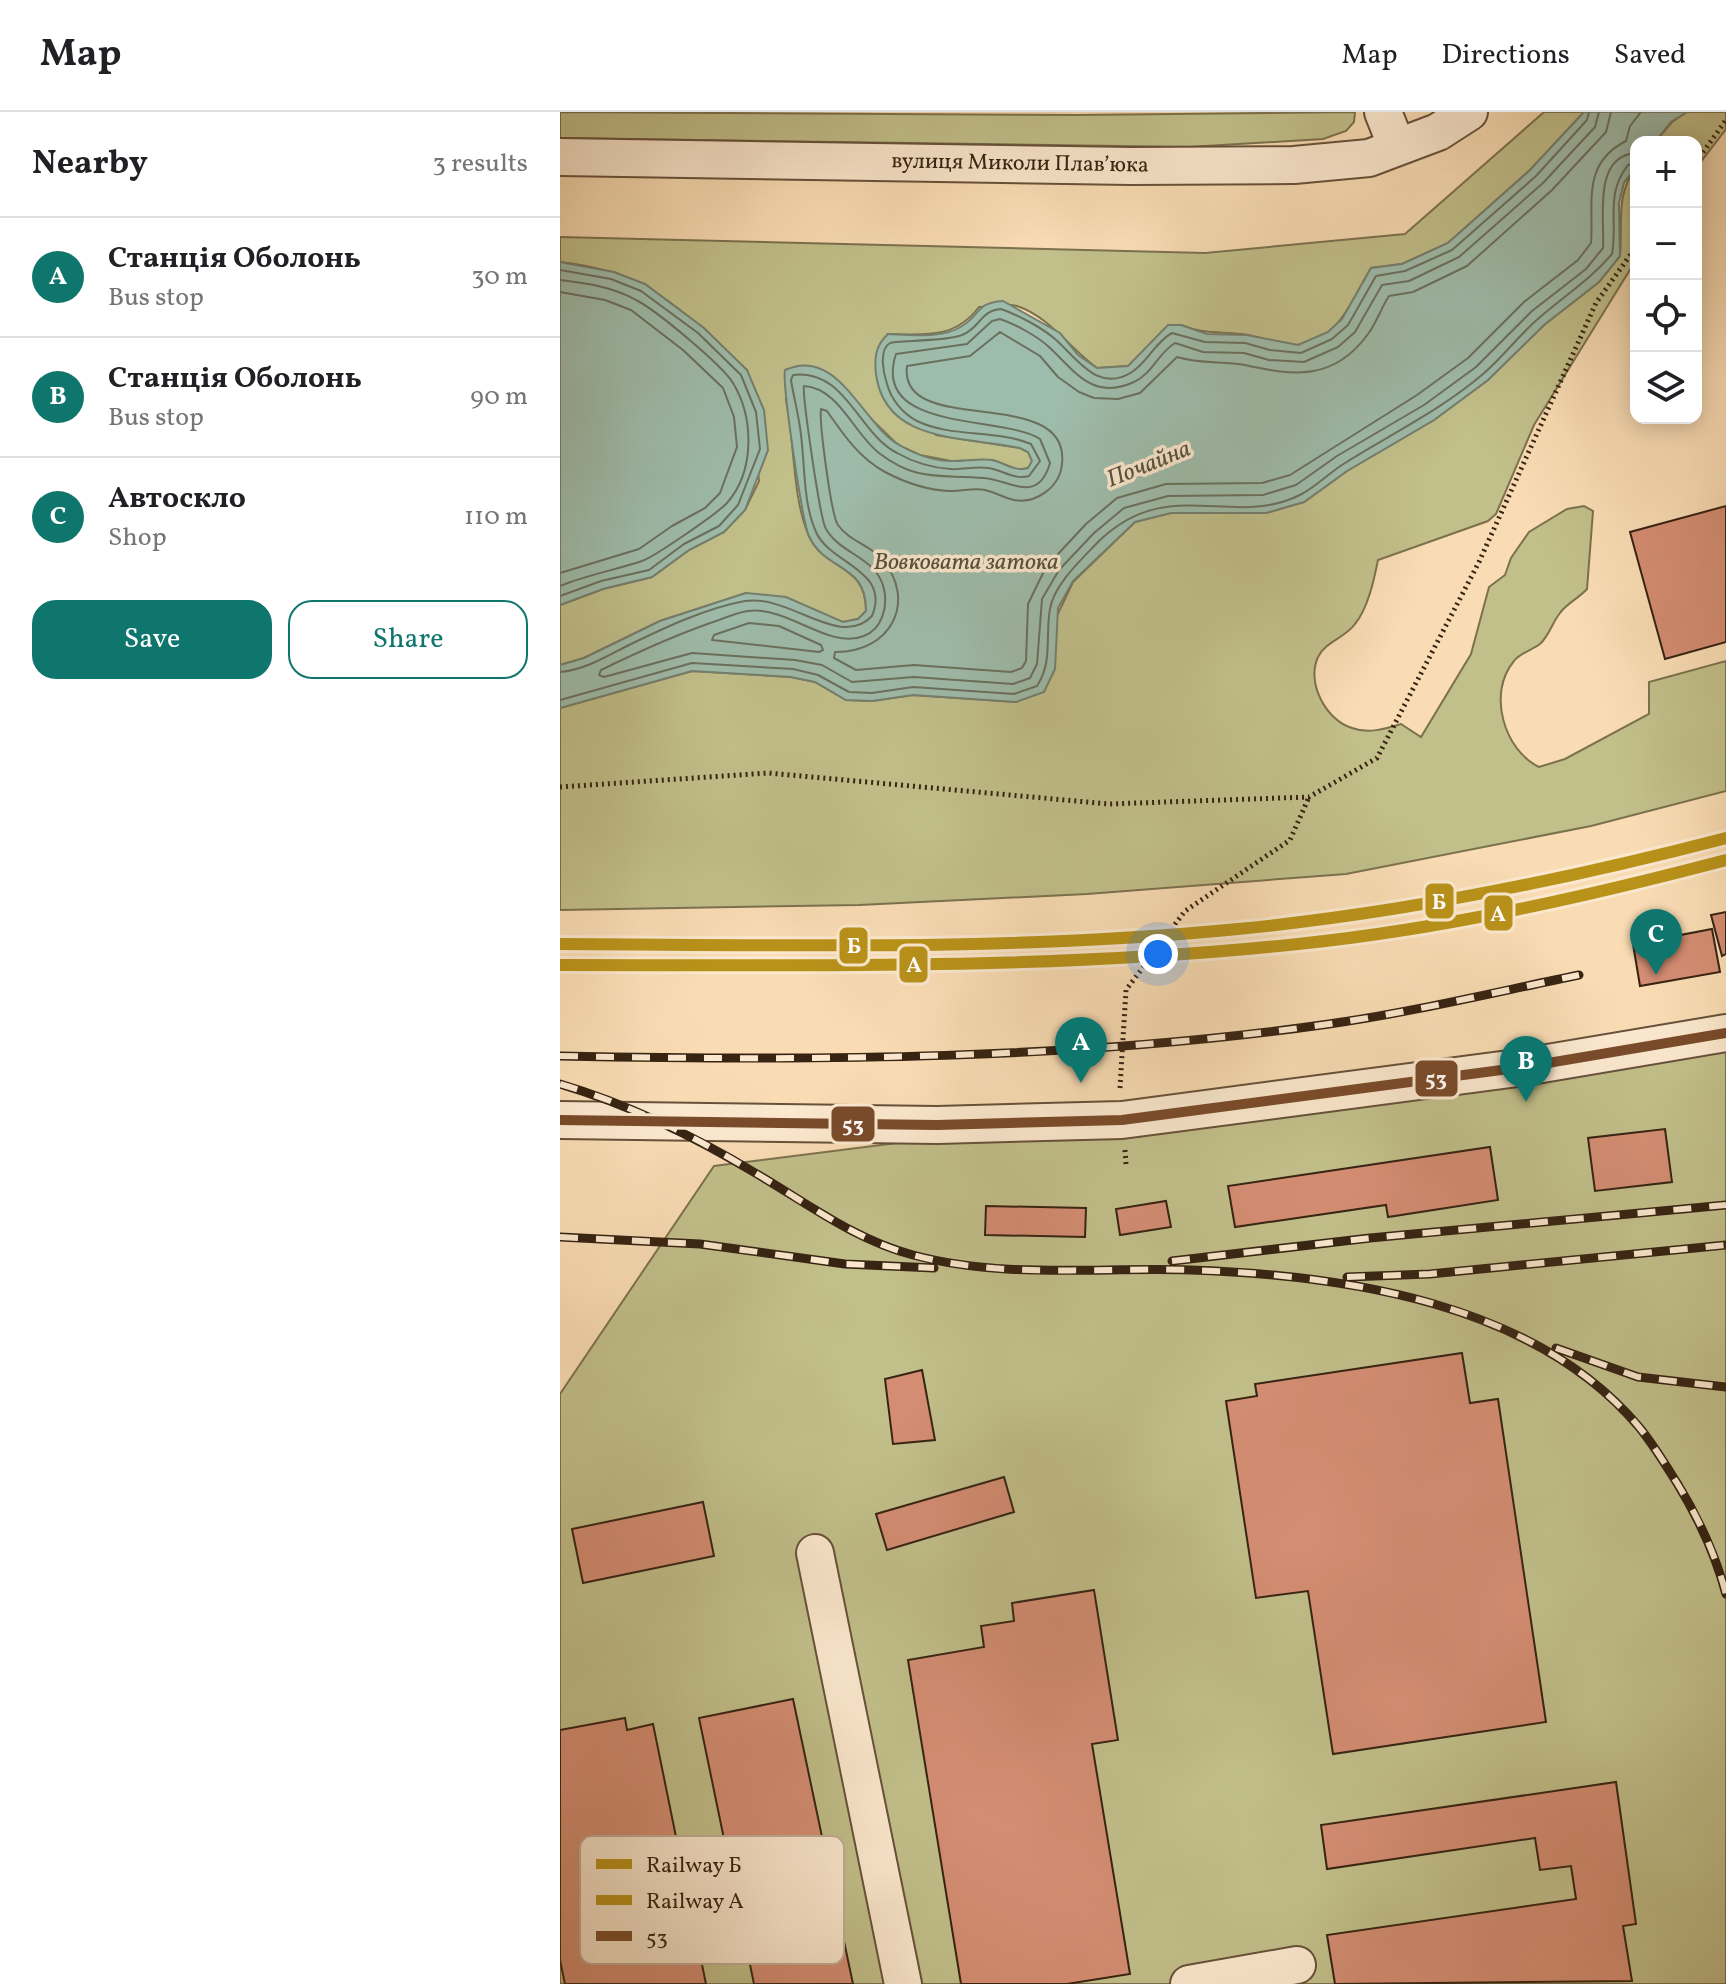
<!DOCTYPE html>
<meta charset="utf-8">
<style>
body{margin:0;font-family:Vollkorn,serif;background:#f6f6f6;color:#202124}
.controls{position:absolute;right:24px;top:24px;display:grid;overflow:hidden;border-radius:16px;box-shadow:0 4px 20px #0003}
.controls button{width:72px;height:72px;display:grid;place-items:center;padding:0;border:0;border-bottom:2px solid #e0e0e0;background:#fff;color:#202124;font:40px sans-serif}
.you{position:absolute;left:598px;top:842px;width:28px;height:28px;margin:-20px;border:6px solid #fff;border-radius:50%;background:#1a73e8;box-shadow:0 0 0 12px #1a73e833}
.badge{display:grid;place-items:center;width:52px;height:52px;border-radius:50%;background:#0f766e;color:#fff;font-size:26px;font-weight:700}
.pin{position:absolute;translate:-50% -66px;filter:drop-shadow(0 2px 4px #0008)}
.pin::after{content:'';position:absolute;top:42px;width:28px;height:24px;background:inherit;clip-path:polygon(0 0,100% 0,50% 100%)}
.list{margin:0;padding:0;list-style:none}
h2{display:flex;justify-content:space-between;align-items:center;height:104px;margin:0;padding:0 32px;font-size:34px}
h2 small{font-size:26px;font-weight:400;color:#757577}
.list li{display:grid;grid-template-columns:52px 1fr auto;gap:24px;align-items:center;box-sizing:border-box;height:120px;padding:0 32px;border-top:2px solid #e0e0e0}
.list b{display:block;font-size:30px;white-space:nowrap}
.list p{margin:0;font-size:26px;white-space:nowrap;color:#757577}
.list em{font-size:26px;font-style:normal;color:#757577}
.actions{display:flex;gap:16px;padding:24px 32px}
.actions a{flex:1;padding:18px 0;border:2px solid #0f766e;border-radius:24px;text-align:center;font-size:28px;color:#0f766e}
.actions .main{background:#0f766e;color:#fff}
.icon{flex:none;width:44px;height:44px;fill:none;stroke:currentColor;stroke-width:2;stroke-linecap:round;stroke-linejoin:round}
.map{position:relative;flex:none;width:1166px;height:1872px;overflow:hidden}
header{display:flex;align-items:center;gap:48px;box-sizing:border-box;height:112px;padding:0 40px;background:#fff;border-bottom:2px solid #e0e0e0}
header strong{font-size:38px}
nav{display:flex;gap:44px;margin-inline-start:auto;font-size:28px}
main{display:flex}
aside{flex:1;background:#fff}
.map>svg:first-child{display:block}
.green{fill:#c1bf8a;stroke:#7c714e;stroke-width:2}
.water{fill:#9ebcab;stroke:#747f6e;stroke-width:2}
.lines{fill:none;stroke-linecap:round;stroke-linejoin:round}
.shore{stroke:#6a705e;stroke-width:2}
.building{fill:#d48d73;stroke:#362312;stroke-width:2}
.minor-casing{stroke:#67513a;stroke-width:40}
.path{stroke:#362312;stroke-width:5;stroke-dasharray:2 4;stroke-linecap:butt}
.minor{stroke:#fbe8ce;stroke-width:36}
.rail-casing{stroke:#362312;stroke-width:9}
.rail{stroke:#fbe8ce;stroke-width:6;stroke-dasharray:18;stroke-linecap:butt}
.bus-1-casing{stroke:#fbe8ce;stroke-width:16}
.bus-1{stroke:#7a4b2a;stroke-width:10}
.rail-1-casing{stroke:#fbe8ce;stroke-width:18}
.rail-2-casing{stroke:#fbe8ce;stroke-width:18}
.rail-1{stroke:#b9921a;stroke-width:12}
.rail-2{stroke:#b9921a;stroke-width:12}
.labels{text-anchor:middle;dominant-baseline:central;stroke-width:7;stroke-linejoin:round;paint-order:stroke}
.street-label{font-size:22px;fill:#362312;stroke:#fbe8ce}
.water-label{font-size:24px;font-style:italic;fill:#555140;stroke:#fbe8ce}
.key{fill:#fbe8ce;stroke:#c0ad96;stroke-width:2}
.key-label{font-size:22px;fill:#362312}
.line-badge{stroke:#fbe8ce;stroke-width:3}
.badge-label{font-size:22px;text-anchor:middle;font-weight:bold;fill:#fff}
</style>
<header>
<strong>Map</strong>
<nav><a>Map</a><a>Directions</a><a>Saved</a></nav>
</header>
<main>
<aside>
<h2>Nearby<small>3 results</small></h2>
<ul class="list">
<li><span class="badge">A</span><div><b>Станція Оболонь</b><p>Bus stop</p></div><em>30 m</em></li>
<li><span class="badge">B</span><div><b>Cтанція Оболонь</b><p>Bus stop</p></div><em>90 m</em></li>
<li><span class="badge">C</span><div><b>Автоскло</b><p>Shop</p></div><em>110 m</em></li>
</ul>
<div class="actions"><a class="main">Save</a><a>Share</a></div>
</aside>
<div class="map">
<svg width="1166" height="1872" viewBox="0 0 1166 1872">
<rect width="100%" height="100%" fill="#f9dcb4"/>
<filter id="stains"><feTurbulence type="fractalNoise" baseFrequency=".0025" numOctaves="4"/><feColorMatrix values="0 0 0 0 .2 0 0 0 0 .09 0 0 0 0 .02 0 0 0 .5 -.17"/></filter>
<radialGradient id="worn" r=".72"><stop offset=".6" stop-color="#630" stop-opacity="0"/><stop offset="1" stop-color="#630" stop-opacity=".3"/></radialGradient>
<!-- green -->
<path class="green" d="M 0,0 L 518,3 L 795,0 L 794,10 L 786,19 L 763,27 L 629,35 L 0,26 Z
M 984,0 L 1024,0 L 970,58 L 888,131 L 842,152 L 811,156 C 793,185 778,231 737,233 C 719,234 704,226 688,223 C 664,219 644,223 621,213 L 568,254 L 537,256 C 510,237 490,205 457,194 C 447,191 430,195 419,195 C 395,227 365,223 328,222 L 376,323 L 460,336 L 468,340 L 473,349 L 468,356 L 459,358 L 433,348 L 391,349 L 360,343 L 338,333 L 305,301 L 226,288 C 235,330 232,386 249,424 C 265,460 306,450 306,499 L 298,507 L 283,510 L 186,481 L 100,509 L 24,546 L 0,553 L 0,493 L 43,477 L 92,465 L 129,438 L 164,420 L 185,398 L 199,369 L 187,258 C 122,201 93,160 0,150 L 0,125 L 645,141 L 845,122 Z
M 1127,0 L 1166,0 L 1166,17 L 1136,56 L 1136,30 L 1095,30 L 1112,10 Z
M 1076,55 L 1076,148 L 974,313 L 936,402 L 928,409 L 818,448 C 814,468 808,496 795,512 C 785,526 766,529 758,545 C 746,571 766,608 792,616 C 808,622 825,617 841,612 L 861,625 L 911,542 L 929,475 L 945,463 L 951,446 L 969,420 L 1007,397 L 1024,394 L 1033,399 L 1027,477 C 1019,486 1006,492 1000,501 C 992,511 989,524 980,532 C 972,538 960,541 954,549 C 927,581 944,638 979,655 L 1005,647 L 1089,602 L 1089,570 L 1166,549 L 1166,679 L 1031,714 L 786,762 L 527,782 L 299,793 L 0,798 L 0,596 L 132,559 L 231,565 L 255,570 L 286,588 L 312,589 L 353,583 L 456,590 L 513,470 L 575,410 L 611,401 L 706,401 L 744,390 L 787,359 L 874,308 L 928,268 L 984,213 L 1039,170 L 1060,144 C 1063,110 1055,84 1076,55 Z
M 1166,927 L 1166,1872 L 0,1872 L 0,1282 L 154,1054 Z"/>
<!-- water -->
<path class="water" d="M 1024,0 L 1127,0 L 1111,10 L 1095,30 L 1076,30 L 1076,55 L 1064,71 L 1059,91 L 1060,144 L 1039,170 L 984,213 L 928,268 L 874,308 L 787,359 L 744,390 L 706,401 L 611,401 L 575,410 L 513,469 L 498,496 L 495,557 L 484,580 L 456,590 L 353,583 L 312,589 L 286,588 L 255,570 L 231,565 L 132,559 L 0,596 L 0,553 L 24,546 L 100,509 L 186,481 L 226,485 L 283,510 L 298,507 L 306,499 C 307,451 265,460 249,424 C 242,409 222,271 225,258 C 279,233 303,315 341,334 C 357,343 377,350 395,349 C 407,349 420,346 432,348 C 445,351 454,360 468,356 L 472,349 L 468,340 L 460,336 C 407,324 325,333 316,262 C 314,245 316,233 328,222 C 350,223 383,227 402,214 C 421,203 415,191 443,189 L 500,221 L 518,243 L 537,256 L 568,254 L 608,213 L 621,213 L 647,222 L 687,223 L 738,233 L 768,220 L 782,207 L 811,156 L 842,152 L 888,131 L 970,58 Z
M 0,150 L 54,160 L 85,172 L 144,216 L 187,258 L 204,298 L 208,338 L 185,398 L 164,420 L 129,438 L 92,465 L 43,477 L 0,493 Z"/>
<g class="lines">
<!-- shore -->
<path class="shore" d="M 1039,0 L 1035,15 L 983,71 L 899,145 L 849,169 L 822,173 L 795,220 L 778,235 L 744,250 L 709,248 L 684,241 L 643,240 L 615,231 C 599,240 592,262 574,270 C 532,289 515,259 489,235 C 477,224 455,212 440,207 L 432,209 L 407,232 L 336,242 C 310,321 444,303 480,327 L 490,351 C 478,393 450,368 424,366 C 381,362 358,371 319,341 C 294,322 279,276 244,274 C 242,281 260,408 266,417 C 281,443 317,445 324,477 C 328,495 322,517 304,524 C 268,538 229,494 188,499 C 178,500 168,505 159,508 C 117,522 80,539 41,558 L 39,563 L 44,565 L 132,541 L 235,548 L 262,553 L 292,570 L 354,565 L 453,572 L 470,566 L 477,552 L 482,487 L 499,458 L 534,421 L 564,396 L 608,384 L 703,383 L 736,373 L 777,344 L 864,293 L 916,255 L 972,199 L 1026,157 L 1043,136 C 1045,108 1032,44 1076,41
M 1051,0 L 1046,20 L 992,78 L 907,154 L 853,180 L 829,184 C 821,196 817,210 808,222 C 774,269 734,264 685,253 C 662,249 640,252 617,245 L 580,281 L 558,287 L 534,286 L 519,280 L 498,265 L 480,244 L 440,220 L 410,244 L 347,254 C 338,327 511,271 502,352 C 500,375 476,392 454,388 C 444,386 435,380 425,378 C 413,375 401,380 389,379 C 367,378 344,370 325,360 C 299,346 283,322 267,299 L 261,297 C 259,309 271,403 278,413 C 289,429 310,433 322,447 C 358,490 330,541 275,540 L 274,546 L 296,558 L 354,553 L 451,560 L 462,556 L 466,549 L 468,492 L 486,455 L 526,412 L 557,386 L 606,372 L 702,371 L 730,363 L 857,283 L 908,246 L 964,190 L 1018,148 L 1031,131 C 1034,91 1021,52 1066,29 L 1070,14 L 1081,0
M 0,158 L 51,167 L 81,179 L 138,221 L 181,263 L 196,300 L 200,337 L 178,393 L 159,414 L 124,432 L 89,458 L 41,469 L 0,484
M 0,168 C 26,171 53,175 76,188 C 96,198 162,253 173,271 C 194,306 195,359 167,391 C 158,401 94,445 82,449 C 55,458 27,463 0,474
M 0,180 L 45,188 L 71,198 L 123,238 L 163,276 L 174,305 L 177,335 L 160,381 L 145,396 L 112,414 L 79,437 L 0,461
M 189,511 L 219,514 L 261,533 L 263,538 L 259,540 L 152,528 L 154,523 Z
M 0,560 C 25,558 47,544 69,533 C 104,516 146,496 185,489 C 230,482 280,538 312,504 C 331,458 270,452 256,420 C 243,391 245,354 241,323 C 239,304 234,287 231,268 L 233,263 C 285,256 298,321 337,341 C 353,350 372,356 391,357 C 403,358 415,354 428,356 C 443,358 453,368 469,364 L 480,349 L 471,332 C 435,317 392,326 357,309 C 342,301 331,287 327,272 C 324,263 318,238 330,231 C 336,228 385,230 402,223 C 419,217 421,198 441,197 C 458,203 481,215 495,227 C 517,246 538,282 572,260 C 588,250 595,230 612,221 L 645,230 L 685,231 L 710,238 L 741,241 L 772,227 L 788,213 L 816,164 L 845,159 L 892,138 L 976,64 L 1027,8 L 1029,0
M 0,588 L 132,551 L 233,557 L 258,563 L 289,580 L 312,581 L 353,575 L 454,582 L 477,574 C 493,550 485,524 490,497 C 494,472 522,447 539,429 C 609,362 671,417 740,383 C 756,375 770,360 785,351 C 831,322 881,298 923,262 C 943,245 959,223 979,206 C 1004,184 1030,168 1052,142 C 1058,109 1045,82 1068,53 L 1076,51"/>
</g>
<!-- building -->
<path class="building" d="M 1166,394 L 1166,530 L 1105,547 L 1070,420 Z
M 1166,800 L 1166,842 L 1162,844 L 1151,803 Z
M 1152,817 L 1160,860 L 1080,874 L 1073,832 Z
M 1105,1017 L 1112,1070 L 1035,1079 L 1028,1026 Z
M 930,1035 L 938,1088 L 828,1105 L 826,1093 L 675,1115 L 668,1074 Z
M 606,1089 L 611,1115 L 560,1123 L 556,1097 Z
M 426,1094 L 526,1096 L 525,1125 L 425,1123 Z
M 902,1241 L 910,1291 L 938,1287 L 986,1610 L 773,1642 L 748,1479 L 696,1486 L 666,1289 L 697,1284 L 695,1272 Z
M 362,1258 L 375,1328 L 333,1332 L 325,1267 Z
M 444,1365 L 454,1400 L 327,1438 L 316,1402 Z
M 143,1390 L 154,1444 L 23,1471 L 12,1417 Z
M 534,1478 L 558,1628 L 532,1632 L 570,1862 L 507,1872 L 401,1872 L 348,1548 L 424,1535 L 421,1514 L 454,1509 L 452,1491 Z
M 233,1587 L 293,1872 L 194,1872 L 139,1606 Z
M 65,1606 L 67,1618 L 93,1612 L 146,1872 L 5,1872 L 0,1848 L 0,1618 Z
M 1056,1670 L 1076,1812 L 1063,1814 L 1072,1869 L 775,1872 L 767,1823 L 1016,1787 L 1011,1754 L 980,1758 L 975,1726 L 767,1757 L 761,1713 Z"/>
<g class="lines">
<!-- minor casing -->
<g class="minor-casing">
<path id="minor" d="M 823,0 L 837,35
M 0,45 L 571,54 L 734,53 L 809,46 L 878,20 L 909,0
M 0,1008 L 377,1013 L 562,1008 L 964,955 L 1166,921
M 255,1441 L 343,1872
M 629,1872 L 737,1853"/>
</g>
<!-- path -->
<path class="path" d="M 1136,50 L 1166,8
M 0,675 L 208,661 L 549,692 L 749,685 L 817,646 L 919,450 L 1036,191 L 1076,135
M 560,976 L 566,878 L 625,799 L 730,728 L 749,685
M 565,1038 L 566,1052"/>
<!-- minor -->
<use href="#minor" class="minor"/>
<!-- rail casing -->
<g class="rail-casing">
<path id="rail" d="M 0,944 C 257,949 514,948 769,912 C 853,900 936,880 1019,863
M 0,972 C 71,993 134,1024 197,1062 C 247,1091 295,1128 353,1143 C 442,1167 539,1155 630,1158 C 783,1163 974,1190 1079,1315 C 1093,1332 1105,1352 1117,1371 C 1139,1407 1155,1441 1166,1482
M 0,1125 L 140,1132 L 285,1152 L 374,1156
M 612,1149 L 810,1126 L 1166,1093
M 787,1165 L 870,1162 L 1166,1133
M 996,1236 L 1078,1265 L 1166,1275"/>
</g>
<!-- rail -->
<use href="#rail" class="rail"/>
<!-- bus-1 casing -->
<g class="bus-1-casing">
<path id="bus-1" d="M 0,1008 L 377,1013 L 562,1008 L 964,955 L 1166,921"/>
</g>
<!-- bus-1 -->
<use href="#bus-1" class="bus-1"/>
<!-- rail-1 casing -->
<g class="rail-1-casing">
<path id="rail-1" d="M 0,832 C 226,833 453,839 678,817 C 843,801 1005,768 1166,726"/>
</g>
<!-- rail-2 casing -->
<g class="rail-2-casing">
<path id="rail-2" d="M 0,853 C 246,853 494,858 738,832 C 883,817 1025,785 1166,748"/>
</g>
<!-- rail-1 -->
<use href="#rail-1" class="rail-1"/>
<!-- rail-2 -->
<use href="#rail-2" class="rail-2"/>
</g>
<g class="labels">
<!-- street labels -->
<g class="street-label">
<text transform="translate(460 52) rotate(1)">вулиця Миколи Плавʼюка</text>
</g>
<!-- water labels -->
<g class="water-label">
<text transform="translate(589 353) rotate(-22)">Почайна</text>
<text x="406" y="451">Вовковата затока</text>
</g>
</g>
<!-- legend -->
<rect x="20" y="1724" width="264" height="128" rx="12" class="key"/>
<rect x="36" y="1747" width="36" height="10" fill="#b9921a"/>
<rect x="36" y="1783" width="36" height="10" fill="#b9921a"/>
<rect x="36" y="1819" width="36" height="10" fill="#7a4b2a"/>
<g class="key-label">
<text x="86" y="1760">Railway Б</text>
<text x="86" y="1796">Railway A</text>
<text x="86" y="1832">53</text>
</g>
<g class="line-badge">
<rect x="864" y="770" width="31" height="38" rx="8" fill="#b9921a"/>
<rect x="923" y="782" width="31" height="38" rx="8" fill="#b9921a"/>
<rect x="278" y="814" width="31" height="39" rx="8" fill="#b9921a"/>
<rect x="338" y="833" width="31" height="39" rx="8" fill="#b9921a"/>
<rect x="854" y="947" width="45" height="39" rx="8" fill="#7a4b2a"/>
<rect x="270" y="993" width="46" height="38" rx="8" fill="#7a4b2a"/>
</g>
<g class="badge-label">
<text x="879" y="797">Б</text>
<text x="938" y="809">A</text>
<text x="294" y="841">Б</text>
<text x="354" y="860">A</text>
<text x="876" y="974">53</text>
<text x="293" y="1020">53</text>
</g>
<rect width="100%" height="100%" filter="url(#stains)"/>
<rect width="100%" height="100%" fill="url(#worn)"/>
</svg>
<div class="controls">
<button>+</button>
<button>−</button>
<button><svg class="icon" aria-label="locate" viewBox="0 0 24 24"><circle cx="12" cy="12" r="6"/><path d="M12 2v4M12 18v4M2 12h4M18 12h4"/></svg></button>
<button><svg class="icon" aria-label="layers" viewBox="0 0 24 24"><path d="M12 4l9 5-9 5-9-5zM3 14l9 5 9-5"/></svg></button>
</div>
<div class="you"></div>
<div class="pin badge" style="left:521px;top:971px">A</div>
<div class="pin badge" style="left:966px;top:990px">B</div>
<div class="pin badge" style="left:1096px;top:863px">C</div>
</div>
</main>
